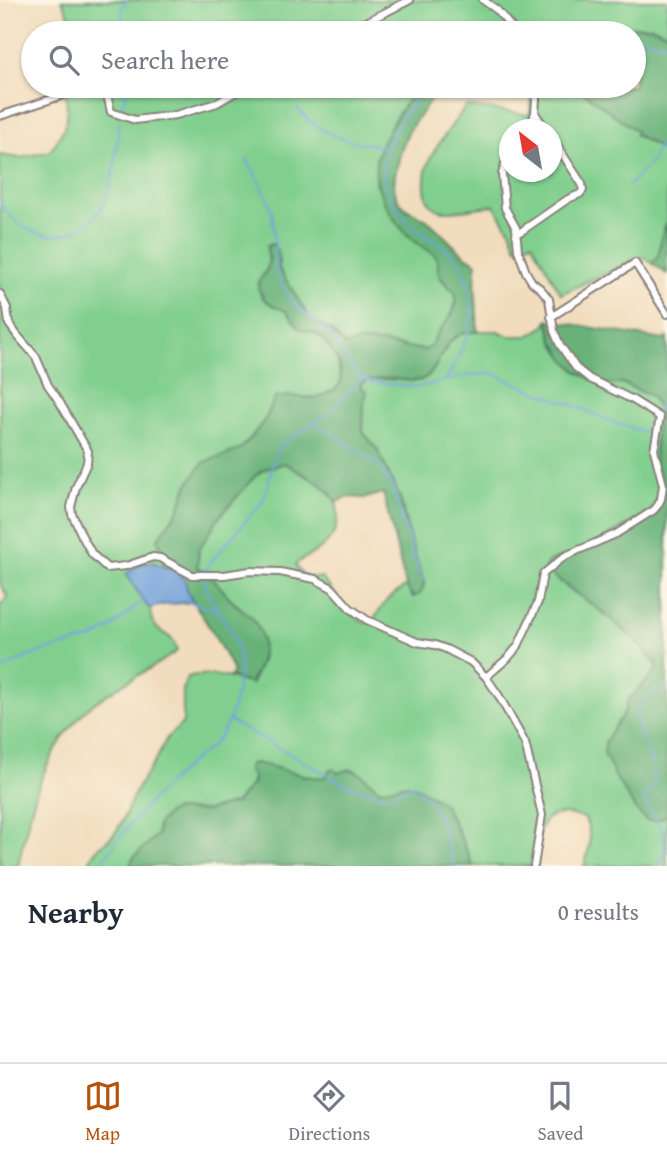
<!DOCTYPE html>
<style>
body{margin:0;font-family:"Gentium Book Plus",serif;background:#f6f6f7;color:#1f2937}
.compass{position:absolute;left:499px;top:119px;width:63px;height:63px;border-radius:50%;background:#fff;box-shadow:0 2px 5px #0004;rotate:329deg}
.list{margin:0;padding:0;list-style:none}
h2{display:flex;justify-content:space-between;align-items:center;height:91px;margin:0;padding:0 28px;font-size:30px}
h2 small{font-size:23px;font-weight:400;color:#747a83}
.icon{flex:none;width:38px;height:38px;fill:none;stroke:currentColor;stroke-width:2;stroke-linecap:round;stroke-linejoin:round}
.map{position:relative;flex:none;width:667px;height:866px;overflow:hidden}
.search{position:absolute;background:#fff;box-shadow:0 2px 5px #0004;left:21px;right:21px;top:21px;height:77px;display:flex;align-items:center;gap:18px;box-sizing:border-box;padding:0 24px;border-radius:38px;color:#747a83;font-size:26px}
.sheet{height:196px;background:#fff}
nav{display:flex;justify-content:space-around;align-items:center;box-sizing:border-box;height:98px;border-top:2px solid #e0e1e3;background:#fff;font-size:19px;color:#747a83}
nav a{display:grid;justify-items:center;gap:4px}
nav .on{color:#b45309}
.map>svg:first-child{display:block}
.green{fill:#81cf8e;stroke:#527864;stroke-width:2;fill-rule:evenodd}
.forest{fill:#68b279;stroke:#456a5a;stroke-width:2}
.water{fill:#73a2dc;stroke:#4a628c;stroke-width:2}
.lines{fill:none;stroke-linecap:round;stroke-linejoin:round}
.stream{stroke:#73a2dc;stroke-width:2}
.minor-casing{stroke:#8a807c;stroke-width:10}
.minor{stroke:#fff;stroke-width:6}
</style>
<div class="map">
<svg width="667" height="866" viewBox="0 0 667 866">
<rect width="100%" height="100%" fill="#fcf5e5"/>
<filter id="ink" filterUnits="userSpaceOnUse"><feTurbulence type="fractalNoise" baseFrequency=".0143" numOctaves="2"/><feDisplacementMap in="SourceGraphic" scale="14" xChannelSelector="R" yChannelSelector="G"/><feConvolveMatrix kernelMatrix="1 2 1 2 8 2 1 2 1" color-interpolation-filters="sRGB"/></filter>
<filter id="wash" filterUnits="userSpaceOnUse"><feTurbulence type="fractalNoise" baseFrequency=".00686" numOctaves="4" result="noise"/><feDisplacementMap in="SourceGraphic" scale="28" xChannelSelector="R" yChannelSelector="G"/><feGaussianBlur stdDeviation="1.57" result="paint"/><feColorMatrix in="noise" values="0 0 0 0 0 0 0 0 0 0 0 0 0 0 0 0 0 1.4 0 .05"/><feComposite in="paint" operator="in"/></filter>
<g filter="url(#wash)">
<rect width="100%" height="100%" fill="#f1ddbd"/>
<!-- green -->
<path class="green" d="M 62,0 L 667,0 L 667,33 L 650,26 L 591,29 L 587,33 L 77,33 Z
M 65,86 L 419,86 L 392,123 L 376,160 L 376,182 L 385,203 L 413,240 L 435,255 L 439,262 L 441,279 L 455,292 L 456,300 L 451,318 L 436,335 L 430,348 L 424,350 L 385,343 L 358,342 L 346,346 L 332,332 L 309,317 L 279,269 L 278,252 L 267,246 C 268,254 270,261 267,268 C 264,276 256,281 260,292 C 264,304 275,305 285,310 C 292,314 293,322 299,326 C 304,331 307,330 313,333 C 326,337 339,358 339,371 C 339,374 341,378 341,381 C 339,404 292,396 277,397 L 273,402 L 266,418 L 250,439 L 240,449 L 226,456 L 207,461 L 187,486 L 179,509 L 158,539 L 163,554 L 163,566 L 148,562 L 147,606 L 150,608 C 151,612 151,616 152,620 C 157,635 174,632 177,651 C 148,672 114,686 86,710 C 81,715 76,721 72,726 C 38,767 29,815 18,866 L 0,866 L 0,696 L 3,691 L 0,684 L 0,606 L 5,601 L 7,595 L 0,584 L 0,155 L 20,158 L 50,151 C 69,126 69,117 65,86 Z
M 534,86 L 575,86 L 637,131 L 635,135 L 667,152 L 667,223 L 662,235 L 658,257 L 652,263 L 643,257 L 634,260 L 561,294 L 532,242 L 517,248 L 511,232 L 494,205 C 483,207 448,213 439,210 C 419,203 424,171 431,157 C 441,139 454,123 466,106 L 529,115 ZM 510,130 L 552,130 L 552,172 L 510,172 Z
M 548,320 L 553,340 L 565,359 L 605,385 L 621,383 L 651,396 L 661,413 L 656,433 L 661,492 L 651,512 L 566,587 L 596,607 L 633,638 L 658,666 L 654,674 L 628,700 L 625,711 L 605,742 L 656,821 L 667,815 L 667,866 L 584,866 C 590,849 592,835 585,818 C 578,817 570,813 563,814 C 534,814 538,845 536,866 L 473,866 C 467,851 449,804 435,799 C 420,793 402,792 386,789 L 380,790 L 354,770 L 347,770 L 322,779 L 253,763 L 248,766 L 248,770 L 253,777 L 252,784 L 236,803 L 206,811 L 176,810 L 158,824 L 157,835 L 133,858 L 131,863 L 132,866 L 89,866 C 90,849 105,845 115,833 C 125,820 129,803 137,789 C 143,777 152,767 158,756 C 162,750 163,743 168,737 C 173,731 179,728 183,722 L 183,690 L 187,677 C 206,671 232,678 251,683 L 261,662 L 262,646 L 251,617 L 242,610 L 205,572 L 197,567 L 199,549 L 219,517 L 256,475 L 265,469 L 285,463 C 297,472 311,477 323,486 C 343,500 342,528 325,545 C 317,552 306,557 297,563 L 296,566 C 303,578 309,577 322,578 L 350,613 L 365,623 L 373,620 L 387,600 L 406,586 L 413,597 L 409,536 L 400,498 L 377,449 L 363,432 L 364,401 L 367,392 L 362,388 L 360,384 L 369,380 L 390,379 L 419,381 L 427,377 L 451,341 L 463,331 L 498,331 L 509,336 L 528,336 L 545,326 Z"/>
<!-- forest -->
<path class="forest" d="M 650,26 L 667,33 L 667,152 L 635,134 L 636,131 L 575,86 L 634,86 L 634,33 L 587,33 L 591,29 Z
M 419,86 L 440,86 C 431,102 418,115 409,131 C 403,142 400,154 397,167 C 394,177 392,189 398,199 C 406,213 416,212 428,221 C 445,234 457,253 477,263 C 472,286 479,308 477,332 C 455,331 449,341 439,359 C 436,366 433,373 426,377 C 418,383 408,380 399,379 C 386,378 372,378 360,384 L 362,388 L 367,392 L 364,401 L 363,432 L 377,449 L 400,498 L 409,536 L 424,583 C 423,591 421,595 413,597 L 406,586 L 383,493 C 378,494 371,497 365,498 C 351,498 351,494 336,503 C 326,482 303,476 285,463 L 265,469 L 256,475 L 219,517 L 199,549 L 197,567 C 212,575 221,588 232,601 C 239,608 247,612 253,619 C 268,639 264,661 251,680 L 251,684 L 230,677 L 233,672 L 232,668 L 213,633 L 188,593 L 184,578 L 175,571 L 163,566 L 163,554 L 158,539 L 179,509 L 187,486 L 201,465 L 207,461 L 226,455 L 240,449 L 250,439 L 266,418 L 275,398 L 289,396 L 317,398 L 336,389 L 341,381 L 340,363 L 323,339 L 315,333 L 300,329 L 286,311 L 274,306 L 264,299 L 258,288 L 259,281 L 267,270 L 269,260 L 267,248 L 268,245 L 273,244 L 278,252 L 279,269 L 309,317 L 332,332 L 346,346 L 358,342 L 371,342 L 425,350 L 430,347 C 433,343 435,337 438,333 C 445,322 462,308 455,293 C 451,287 444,283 440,276 C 436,269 440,263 435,255 C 428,250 419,245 413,240 C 392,222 373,190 376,162 C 379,141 405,102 419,86 Z
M 667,223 L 667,274 L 652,263 L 658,257 L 662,235 Z
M 548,320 L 664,340 L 667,337 L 667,815 L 656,821 L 647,821 L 635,809 L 615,776 L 604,754 L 605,742 L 625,711 L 628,700 L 654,674 L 658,665 C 639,644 621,626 598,609 C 580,595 562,584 545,569 L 548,562 L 579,552 L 651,512 L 660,498 L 661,481 L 654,460 L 656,432 L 661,413 L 651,396 L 622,383 L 605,385 L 576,371 L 565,359 L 553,340 Z
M 253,763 C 273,764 312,783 328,776 L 328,772 L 332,769 L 339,773 L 351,769 L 361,774 L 380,790 L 407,784 L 416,787 L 443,803 L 458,832 L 473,866 L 132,866 L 131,863 L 133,858 L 157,835 L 158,824 L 168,813 L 176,810 L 206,811 L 236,803 L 252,784 L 253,777 L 248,770 L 248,766 Z"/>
<!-- water -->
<path class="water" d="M 148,562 L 155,563 L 175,571 L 184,578 L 188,593 L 193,602 L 163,605 L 150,608 L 147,606 L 126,574 L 142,563 Z"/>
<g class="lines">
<!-- stream -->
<path class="stream" d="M 127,0 C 117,10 124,22 128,33
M 634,36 L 667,44
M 425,86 C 412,105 396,123 388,145 C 374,184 396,215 426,236 C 436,243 449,249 457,259 C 461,264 464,271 466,278 C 469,288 473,299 472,310 C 472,332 457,361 446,380
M 121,108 L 129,86
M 297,108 C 322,138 349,141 386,147
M 247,159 L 267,197 L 272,211 L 277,272 L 283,288 L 294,304 L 332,336 L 355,372 L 362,378 L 371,382 L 418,387 L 466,376 L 492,373 L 534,391 L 568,403 L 615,423 L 643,432 L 649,428 L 655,416
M 628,186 L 651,162 L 667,133
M 0,203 C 11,220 26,232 47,235 C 55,236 61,235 69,233 C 115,220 115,161 119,122
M 657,411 L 663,399 L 667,396
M 316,423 L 371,459 L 382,469 L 392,487 L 422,581
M 205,573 L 210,563 L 262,502 C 270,484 270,462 281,445 L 333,410 L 362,378
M 190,602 L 218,611
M 0,670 L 29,656 L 44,651 L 94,638 C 113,628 127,615 142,600
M 230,721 L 346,785 L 384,796 L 391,796 L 407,786 C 437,788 447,843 454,866
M 99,866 C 120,835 144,806 171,781 C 179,773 187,766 195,759 C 205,751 216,744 222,733 C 233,717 242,675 239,656 C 236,627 209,607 204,579
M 657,866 C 667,858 665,837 660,825 C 657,816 647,811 645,802 C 643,792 656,789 655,778 C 653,760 630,718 639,704 C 645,696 658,692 667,687"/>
</g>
</g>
<g filter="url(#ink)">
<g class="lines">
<!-- minor casing -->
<g class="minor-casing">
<path id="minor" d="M 483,0 L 497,10 L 516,33
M 344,33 L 410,0
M 105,86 L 111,112 L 135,120 L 176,115 L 217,103 L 246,86
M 535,113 L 546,130
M 0,116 L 91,86
M 529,130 L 535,113 L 537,86
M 516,235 L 568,199 L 580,194 L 583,190 L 582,184 L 552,138
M 0,294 L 7,308 L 9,324 L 17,335 L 36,357 L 48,385 L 59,401 L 88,451 L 87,463 L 76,487 L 71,507 L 72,514 L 82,536 L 92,554 L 107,568 L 126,566 L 153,557 L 160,558 L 192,575 L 224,575 L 250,571 L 280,572 L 315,579 L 332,588 L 350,608 L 367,620 L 417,642 L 435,645 L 446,649 L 471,662 L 486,677 L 499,696 L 525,743 L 542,815 L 534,866
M 551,317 L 635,263 L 667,314
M 486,677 L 508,658 L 518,646 L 538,602 L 543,574 L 565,556 L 616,534 L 654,510 L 658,505 L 661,499 L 663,485 L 654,450 L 660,417 L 633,400 L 590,379 L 576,368 L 560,345 L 554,331 L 549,299 L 541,289 L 532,282 L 526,272 L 518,250 L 516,228 L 505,208 L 502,174 L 505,164 L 510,157"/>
</g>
<!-- minor -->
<use href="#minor" class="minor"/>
</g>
</g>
</svg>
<svg class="compass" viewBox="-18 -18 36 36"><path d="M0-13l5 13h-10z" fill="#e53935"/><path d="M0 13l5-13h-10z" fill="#747a83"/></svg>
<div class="search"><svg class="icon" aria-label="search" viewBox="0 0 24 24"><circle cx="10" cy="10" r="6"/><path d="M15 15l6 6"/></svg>Search here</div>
</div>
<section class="sheet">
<h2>Nearby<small>0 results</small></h2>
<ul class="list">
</ul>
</section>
<nav>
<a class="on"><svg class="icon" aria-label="map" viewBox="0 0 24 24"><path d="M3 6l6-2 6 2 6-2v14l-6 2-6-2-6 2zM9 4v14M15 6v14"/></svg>Map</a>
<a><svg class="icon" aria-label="directions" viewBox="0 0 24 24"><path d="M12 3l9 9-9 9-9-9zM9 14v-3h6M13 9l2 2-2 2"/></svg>Directions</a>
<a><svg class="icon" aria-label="saved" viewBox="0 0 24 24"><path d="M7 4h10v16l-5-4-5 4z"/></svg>Saved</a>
</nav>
